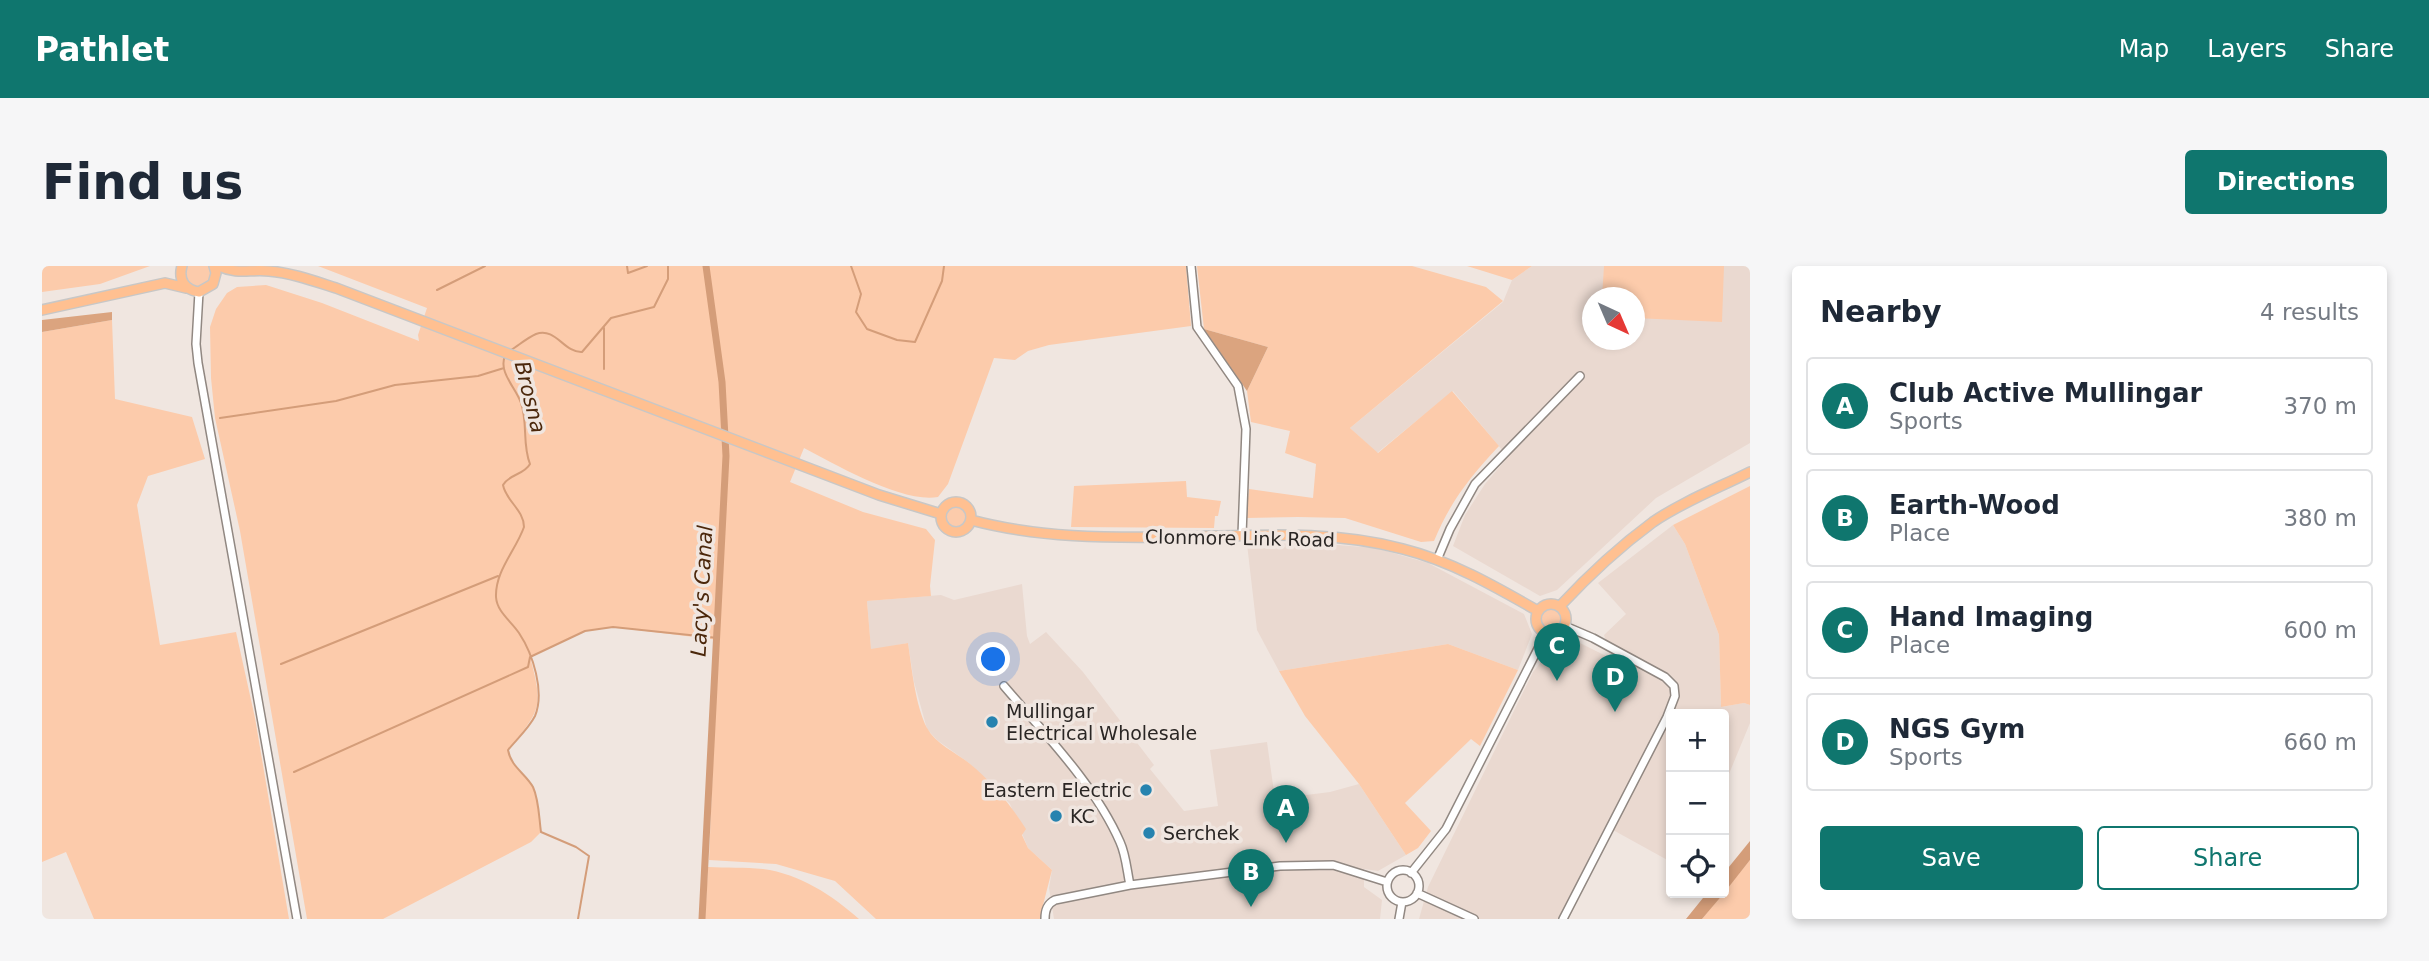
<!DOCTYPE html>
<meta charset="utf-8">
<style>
body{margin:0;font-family:"DejaVu Sans",sans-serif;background:#f6f6f7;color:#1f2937}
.controls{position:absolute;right:21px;bottom:21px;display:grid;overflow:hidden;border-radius:7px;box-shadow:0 4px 10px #0003}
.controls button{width:63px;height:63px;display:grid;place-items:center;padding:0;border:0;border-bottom:2px solid #e0e1e3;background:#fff;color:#1f2937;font:35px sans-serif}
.compass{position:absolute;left:1540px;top:21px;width:63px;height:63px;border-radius:50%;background:#fff;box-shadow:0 4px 10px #0003;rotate:136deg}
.you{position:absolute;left:952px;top:394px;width:24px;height:24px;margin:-18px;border:5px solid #fff;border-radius:50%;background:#1a73e8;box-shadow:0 0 0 10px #1a73e833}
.badge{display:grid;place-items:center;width:46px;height:46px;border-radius:50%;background:#0f766e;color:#fff;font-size:23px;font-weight:700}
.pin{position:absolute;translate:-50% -58px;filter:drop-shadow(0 2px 4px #0008)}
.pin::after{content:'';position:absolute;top:37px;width:24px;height:21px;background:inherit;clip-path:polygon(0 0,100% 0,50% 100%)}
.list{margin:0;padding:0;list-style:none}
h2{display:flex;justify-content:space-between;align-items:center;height:91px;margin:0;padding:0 28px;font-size:30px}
h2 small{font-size:23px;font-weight:400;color:#747a83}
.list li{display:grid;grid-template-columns:46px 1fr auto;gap:21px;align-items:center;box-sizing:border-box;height:98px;margin:0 14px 14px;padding:0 14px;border:2px solid #e0e1e3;border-radius:7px}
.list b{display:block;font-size:26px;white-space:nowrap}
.list p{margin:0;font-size:23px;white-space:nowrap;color:#747a83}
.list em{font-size:23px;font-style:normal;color:#747a83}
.actions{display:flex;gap:14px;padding:21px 28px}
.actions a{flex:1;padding:16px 0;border:2px solid #0f766e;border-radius:7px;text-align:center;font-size:24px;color:#0f766e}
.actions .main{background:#0f766e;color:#fff}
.icon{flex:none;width:38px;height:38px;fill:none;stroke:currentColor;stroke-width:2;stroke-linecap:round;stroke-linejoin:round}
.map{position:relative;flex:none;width:1708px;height:653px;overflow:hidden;border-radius:7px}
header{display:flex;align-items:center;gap:42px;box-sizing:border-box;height:98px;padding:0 35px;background:#0f766e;color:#fff}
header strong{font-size:33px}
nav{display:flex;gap:38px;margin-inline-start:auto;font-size:24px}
.intro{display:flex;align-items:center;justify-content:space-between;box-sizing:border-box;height:168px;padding:0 42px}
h1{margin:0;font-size:49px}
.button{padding:18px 32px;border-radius:7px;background:#0f766e;color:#fff;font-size:24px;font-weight:700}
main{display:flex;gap:42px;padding:0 42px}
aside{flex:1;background:#fff;border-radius:7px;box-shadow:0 4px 10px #0003}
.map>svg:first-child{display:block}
.built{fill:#ead9d0;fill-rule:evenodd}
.green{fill:#fccbab}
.forest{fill:#dba47f}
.water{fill:#d49d79}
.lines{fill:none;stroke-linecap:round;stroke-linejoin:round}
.stream{stroke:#d49d79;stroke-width:2}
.canal{stroke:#d49d79;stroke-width:7}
.minor-casing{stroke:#918882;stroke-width:10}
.major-casing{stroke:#c8c7c6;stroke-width:12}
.minor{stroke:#fff;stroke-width:7}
.major{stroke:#ffc091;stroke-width:9}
.poi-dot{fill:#2683af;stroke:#f0e6e0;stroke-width:2.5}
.labels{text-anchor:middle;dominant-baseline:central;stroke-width:7;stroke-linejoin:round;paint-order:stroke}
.street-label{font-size:19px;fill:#2a2624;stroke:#f0e6e0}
.poi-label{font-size:19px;fill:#2a2624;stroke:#f0e6e0;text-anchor:start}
.water-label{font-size:21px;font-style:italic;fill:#4b270b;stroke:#f0e6e0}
</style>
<header>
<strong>Pathlet</strong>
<nav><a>Map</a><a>Layers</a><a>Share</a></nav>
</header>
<div class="intro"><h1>Find us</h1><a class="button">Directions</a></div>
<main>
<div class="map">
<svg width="1708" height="653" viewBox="0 0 1708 653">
<rect width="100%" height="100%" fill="#f0e6e0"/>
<!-- built -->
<path class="built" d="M 1490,0 L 1708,0 L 1708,177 L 1614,232 L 1515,324 L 1498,330 L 1411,280 L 1423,249 L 1443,218 L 1466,191 L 1411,125 L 1335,187 L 1308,162 L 1461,36 L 1470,14 ZM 1550,32 L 1592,32 L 1592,74 L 1550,74 Z
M 1631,259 L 1643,278 L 1677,369 L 1679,441 L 1702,437 L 1708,439 L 1708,457 L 1682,520 L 1682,448 L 1629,448 L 1629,596 L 1571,564 L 1524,653 L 1377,653 L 1386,621 L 1491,406 L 1512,380 L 1532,374 L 1576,396 L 1582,386 L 1565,378 L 1562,369 L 1584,348 L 1556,317 Z
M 1269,277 L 1334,282 L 1386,297 L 1482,348 L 1490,368 L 1476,404 L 1406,378 L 1237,405 L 1215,364 L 1205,278 Z
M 980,318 L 985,370 L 988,378 L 1004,366 L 1041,406 L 1112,499 L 1108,503 L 1142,545 L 1176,540 L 1168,484 L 1225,476 L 1233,533 L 1288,526 L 1317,518 L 1364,589 L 1336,605 L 1322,603 L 1322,621 L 1340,634 L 1338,653 L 1012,653 L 1007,622 L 1010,604 L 986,582 L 968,538 L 927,497 L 895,474 L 885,463 L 872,416 L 866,377 L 829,384 L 825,335 L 899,329 L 912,334 Z"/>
<!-- green -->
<path class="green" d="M 0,0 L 108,0 L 58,18 L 0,26 Z
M 144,0 L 168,0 L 171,9 L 167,18 L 155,23 L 143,16 Z
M 276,0 L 1144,0 L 1149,60 L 1007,79 L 986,85 L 973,94 L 952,92 L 906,218 L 896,231 C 859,237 795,199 762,182 L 748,216 L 821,246 L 884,263 L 893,274 L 888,320 L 889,330 L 825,335 L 829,383 L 866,377 C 870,403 873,438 885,462 C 894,478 913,486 927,497 C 950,516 968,538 984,563 L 980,569 L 986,582 L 1010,604 L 1000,643 L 1000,653 L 834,653 L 793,615 L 734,598 L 667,594 L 676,374 L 571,361 L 543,365 L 488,391 C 502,443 498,444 466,484 C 469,501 483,507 491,521 C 497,534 497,552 499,566 L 489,576 L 341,653 L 265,653 L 198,265 L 173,152 L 169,112 L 168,61 L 174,43 L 185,27 L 195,21 L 224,19 L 280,37 L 377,75 L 376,69 L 385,42 Z
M 1155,0 L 1370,0 L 1444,21 L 1461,35 L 1308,162 L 1336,187 L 1410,125 L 1457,180 C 1428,211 1408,236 1392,275 L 1379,276 L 1303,252 L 1256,251 L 1204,252 L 1207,223 L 1271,232 L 1274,198 L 1243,187 L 1248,165 L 1209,156 L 1205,125 L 1226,81 L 1162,63 Z
M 1425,0 L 1490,0 L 1470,14 Z
M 1562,0 L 1682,0 L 1680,56 L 1593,52 L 1592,32 L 1560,31 Z
M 70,54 L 73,133 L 150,151 L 163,193 L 106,210 L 95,239 L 118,379 L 194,366 L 213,452 L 247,653 L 52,653 L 24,586 L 0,596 L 0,66 Z
M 1144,215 L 1145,231 L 1179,235 L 1176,250 L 1173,250 L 1172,262 L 1029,261 L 1032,220 Z
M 1708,220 L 1708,439 L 1702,437 L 1679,441 L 1677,369 L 1643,278 L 1631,259 Z
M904 251a10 10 0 1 1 20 0a10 10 0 1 1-20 0Z
M1497 353a12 12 0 1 1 24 0a12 12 0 1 1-24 0Z
M 1406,378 L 1476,404 L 1438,480 L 1429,473 L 1363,537 L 1389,565 L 1376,582 L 1364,589 L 1317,518 L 1263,450 L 1237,405 Z
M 1708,594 L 1708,653 L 1660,653 Z
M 666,601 C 684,602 703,601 721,603 C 758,608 790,629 817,653 L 663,653 Z"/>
<!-- forest -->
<path class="forest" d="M 70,46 L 70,54 L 0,66 L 0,54 Z
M 1162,63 L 1226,81 L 1205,125 Z"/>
<!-- water -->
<path class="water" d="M 1708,575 L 1708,594 L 1682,627 L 1682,607 Z
M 1665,627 L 1682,627 L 1660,653 L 1644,653 Z"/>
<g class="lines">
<!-- stream -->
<path class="stream" d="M 585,0 L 586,7 L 605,0
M 809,0 L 819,28 L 814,46 L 825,63 L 855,74 L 873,76 L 900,15 L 902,0
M 395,24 L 443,0
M 469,84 C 477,79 485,72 494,68 C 514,61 522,87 540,86 L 569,52 L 612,41 L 626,13 L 626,0
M 463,90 C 456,106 474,122 479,137 C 486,157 480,178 488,198 C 482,209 467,208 461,219 C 464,235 482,244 482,261 C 474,284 453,305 454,331 C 455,346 469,355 477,367 C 491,388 503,426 493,450 C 487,462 474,474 466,484 C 469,501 483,507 491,521 C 497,534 497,552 499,566 L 534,581 L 547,590 L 536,653
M 562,103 L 562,62
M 178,152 L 294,135 L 353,119 L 436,110 L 462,102
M 239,398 L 456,310
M 252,506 L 486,401 L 488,391 L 543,365 L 571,361 L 676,372"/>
<!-- canal -->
<path class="canal" d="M 660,653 L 684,190 L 680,116 L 664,0"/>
<!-- minor casing -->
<g class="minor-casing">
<path id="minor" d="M 1149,0 L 1155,61 L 1196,120 L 1204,163 L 1200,269
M 157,26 L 154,78 L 156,97 L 255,653
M 1395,294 L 1408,263 L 1433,218 L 1538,110
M 962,420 C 1002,467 1053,519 1078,576 C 1084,589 1085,605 1088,619
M1345 620a16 16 0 1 1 32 0a16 16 0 1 1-32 0Z
M 1369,607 L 1404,563 L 1504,367
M 1375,627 L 1432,653
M 1003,653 C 1003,644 1005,638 1013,634 L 1088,619 L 1238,600 L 1291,599 L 1345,616
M 1357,653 L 1360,636
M 1521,653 L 1625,451 L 1633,430 L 1632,420 L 1623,411 L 1551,372 L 1523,360"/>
</g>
<!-- major casing -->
<g class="major-casing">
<path id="major" d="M 140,0 C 136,14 143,24 157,26 L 171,18 L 174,7 L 172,0
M 177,0 C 196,9 207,3 227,5 C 250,7 272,15 294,22 L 837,229 L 899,248
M 0,44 L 123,17 L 144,22
M899 251a15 15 0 1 1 30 0a15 15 0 1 1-30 0Z
M 929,254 C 996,272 1066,272 1134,271 C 1210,270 1287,263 1361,283 C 1409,295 1454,321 1496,345
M1494 353a15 15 0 1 1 30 0a15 15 0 1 1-30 0Z
M 1518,340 C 1546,310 1577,281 1611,256 C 1640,236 1676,222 1708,206"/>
</g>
<!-- minor -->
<use href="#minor" class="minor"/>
<!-- major -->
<use href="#major" class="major"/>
</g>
<!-- markers -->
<g class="poi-dot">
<circle cx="950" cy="456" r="7"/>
<circle cx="1104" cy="524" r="7"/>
<circle cx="1014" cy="550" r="7"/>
<circle cx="1107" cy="567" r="7"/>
</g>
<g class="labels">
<!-- street labels -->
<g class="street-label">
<text transform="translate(1198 272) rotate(1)">Clonmore Link Road</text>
</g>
<!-- poi labels -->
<g class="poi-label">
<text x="964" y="445">Mullingar<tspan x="964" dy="22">Electrical Wholesale</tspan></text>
<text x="1090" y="524" text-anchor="end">Eastern Electric</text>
<text x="1028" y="550">KC</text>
<text x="1121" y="567">Serchek</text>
</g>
<!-- water labels -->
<g class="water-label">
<text transform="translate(488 131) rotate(76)">Brosna</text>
<text transform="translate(660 325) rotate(-87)">Lacy's Canal</text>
</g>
</g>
</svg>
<div class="controls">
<button>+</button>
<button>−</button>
<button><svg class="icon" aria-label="locate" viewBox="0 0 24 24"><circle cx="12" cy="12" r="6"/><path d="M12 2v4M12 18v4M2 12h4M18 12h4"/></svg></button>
</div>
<svg class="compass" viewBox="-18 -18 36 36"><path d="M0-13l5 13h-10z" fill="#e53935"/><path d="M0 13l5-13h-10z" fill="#747a83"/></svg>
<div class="you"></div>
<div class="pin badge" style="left:1244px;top:577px">A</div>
<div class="pin badge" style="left:1209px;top:641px">B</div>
<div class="pin badge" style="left:1515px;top:415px">C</div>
<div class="pin badge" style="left:1573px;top:446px">D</div>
</div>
<aside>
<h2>Nearby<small>4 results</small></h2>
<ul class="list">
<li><span class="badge">A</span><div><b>Club Active Mullingar</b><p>Sports</p></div><em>370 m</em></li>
<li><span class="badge">B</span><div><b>Earth-Wood</b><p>Place</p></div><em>380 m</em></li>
<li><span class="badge">C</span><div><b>Hand Imaging</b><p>Place</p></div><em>600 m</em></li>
<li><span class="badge">D</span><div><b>NGS Gym</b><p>Sports</p></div><em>660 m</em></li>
</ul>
<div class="actions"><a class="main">Save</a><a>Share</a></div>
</aside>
</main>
